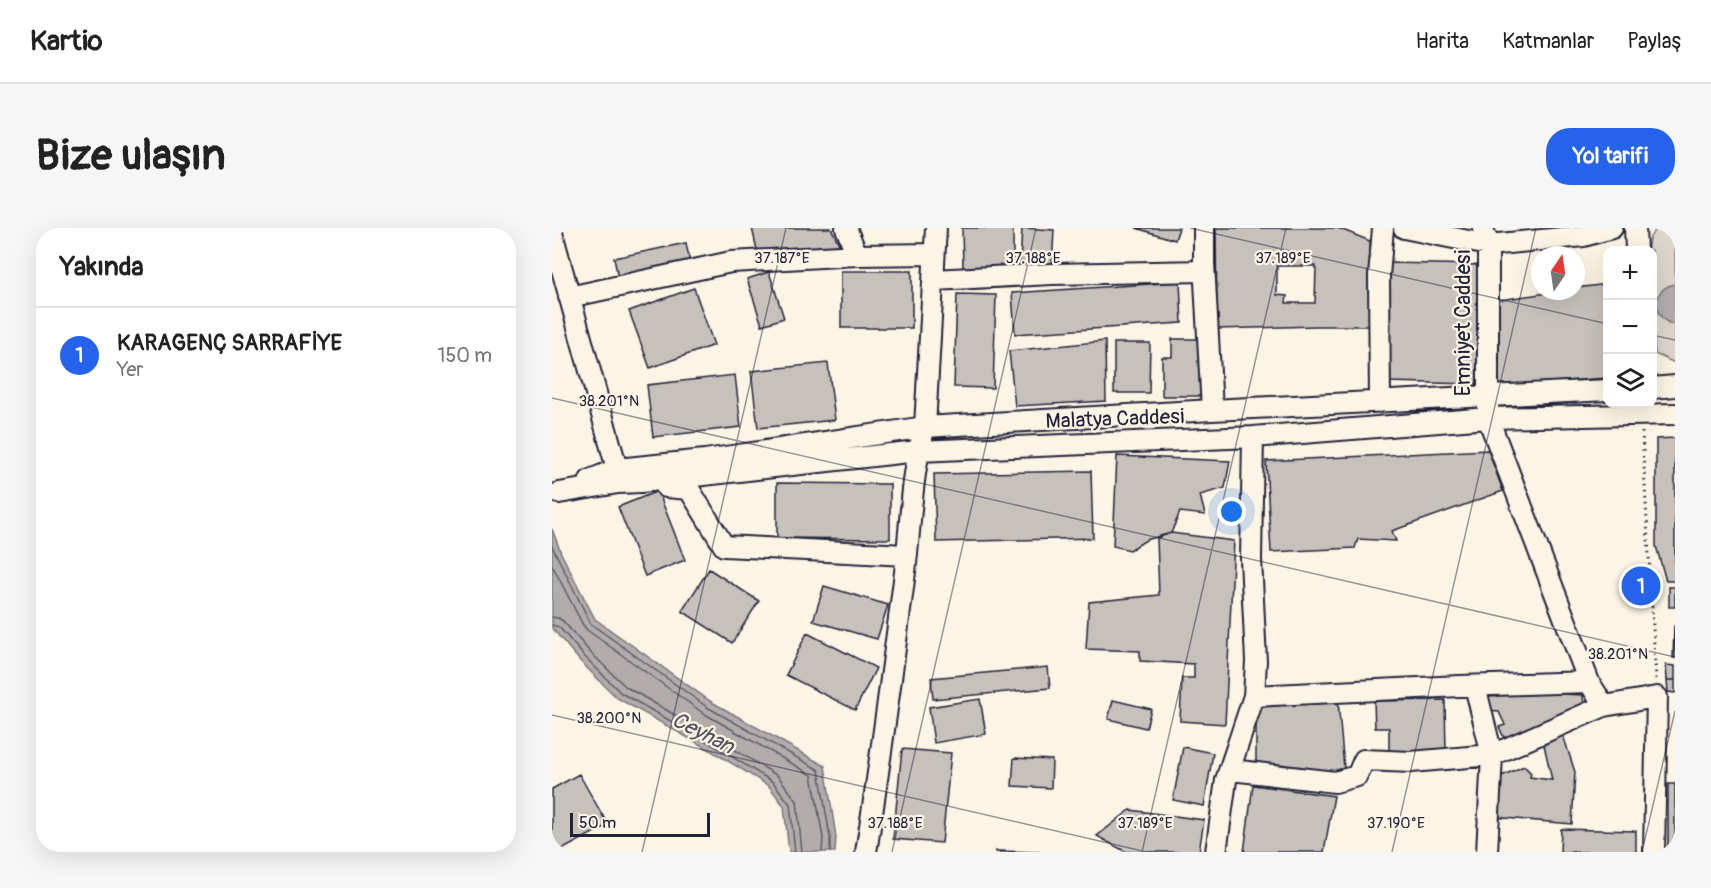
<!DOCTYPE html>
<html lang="tr">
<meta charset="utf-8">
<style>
body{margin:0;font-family:Pangolin,sans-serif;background:#f6f6f6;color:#222}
.controls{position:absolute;right:18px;top:18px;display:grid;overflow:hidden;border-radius:12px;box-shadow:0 6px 24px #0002}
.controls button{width:54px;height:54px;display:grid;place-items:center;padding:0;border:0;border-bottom:2px solid #e0e0e0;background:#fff;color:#222;font:30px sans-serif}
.compass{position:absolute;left:979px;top:18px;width:54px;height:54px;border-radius:50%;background:#fff;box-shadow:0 6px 24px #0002;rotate:13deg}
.scale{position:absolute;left:18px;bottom:15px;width:140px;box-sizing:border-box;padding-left:6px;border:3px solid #22223b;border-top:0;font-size:16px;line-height:21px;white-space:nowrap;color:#22223b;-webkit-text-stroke:4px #fcf5e5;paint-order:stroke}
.you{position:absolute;left:680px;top:284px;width:21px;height:21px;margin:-15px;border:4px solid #fff;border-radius:50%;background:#1a73e8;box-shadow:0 0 0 9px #1a73e833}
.badge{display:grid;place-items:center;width:39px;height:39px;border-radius:50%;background:#2563eb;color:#fff;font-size:20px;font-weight:700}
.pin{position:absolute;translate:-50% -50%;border:3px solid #fff;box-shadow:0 2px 6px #0006}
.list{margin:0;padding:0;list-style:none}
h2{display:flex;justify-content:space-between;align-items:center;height:78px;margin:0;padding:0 24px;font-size:26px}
h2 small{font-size:20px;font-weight:400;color:#767676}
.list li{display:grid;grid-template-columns:39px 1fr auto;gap:18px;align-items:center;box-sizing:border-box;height:96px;padding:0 24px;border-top:2px solid #e0e0e0}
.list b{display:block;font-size:22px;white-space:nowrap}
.list p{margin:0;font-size:20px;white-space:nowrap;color:#767676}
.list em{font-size:20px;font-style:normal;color:#767676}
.icon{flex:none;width:33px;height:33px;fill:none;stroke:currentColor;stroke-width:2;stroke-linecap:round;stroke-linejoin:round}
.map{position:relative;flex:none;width:1123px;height:624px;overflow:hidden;border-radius:24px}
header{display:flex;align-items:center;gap:36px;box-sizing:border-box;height:84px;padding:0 30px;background:#fff;border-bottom:2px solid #e0e0e0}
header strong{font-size:28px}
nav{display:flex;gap:33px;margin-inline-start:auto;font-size:21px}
.intro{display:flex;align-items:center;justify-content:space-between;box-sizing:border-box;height:144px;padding:0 36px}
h1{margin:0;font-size:42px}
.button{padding:15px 27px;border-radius:24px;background:#2563eb;color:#fff;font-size:21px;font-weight:700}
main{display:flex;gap:36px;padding:0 36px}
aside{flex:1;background:#fff;border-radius:24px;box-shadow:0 6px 24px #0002}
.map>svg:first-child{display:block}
.green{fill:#dcd6cc;stroke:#7f7c84;stroke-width:1.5}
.water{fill:#b2adab;stroke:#78757e;stroke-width:1.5}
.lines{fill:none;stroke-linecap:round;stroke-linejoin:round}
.shore{stroke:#5c5a68;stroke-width:1.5}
.building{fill:#c6c1bb;stroke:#22223b;stroke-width:1.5;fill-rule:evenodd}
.minor-casing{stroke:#22223b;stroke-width:24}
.path{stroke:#22223b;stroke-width:3;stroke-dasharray:1.5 4.5;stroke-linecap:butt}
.minor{stroke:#fcf5e5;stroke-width:20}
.ticks{fill:none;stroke:#22223b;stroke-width:1.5;stroke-opacity:0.45}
.labels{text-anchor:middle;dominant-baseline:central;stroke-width:4.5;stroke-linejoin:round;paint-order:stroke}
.street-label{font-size:21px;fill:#22223b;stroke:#fcf5e5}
.water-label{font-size:22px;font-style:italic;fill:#545362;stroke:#fcf5e5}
.ticks-label{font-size:15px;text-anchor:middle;fill:#22223b;stroke:#fcf5e5;stroke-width:4.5;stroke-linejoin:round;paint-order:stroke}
</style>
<header>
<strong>Kartio</strong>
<nav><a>Harita</a><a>Katmanlar</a><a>Paylaş</a></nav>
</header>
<div class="intro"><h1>Bize ulaşın</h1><a class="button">Yol tarifi</a></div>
<main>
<aside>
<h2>Yakında<small></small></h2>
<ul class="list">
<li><span class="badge">1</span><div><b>KARAGENÇ SARRAFİYE</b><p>Yer</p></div><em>150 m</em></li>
</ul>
</aside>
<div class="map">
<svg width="1123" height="624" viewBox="0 0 1123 624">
<rect width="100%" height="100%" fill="#fcf5e5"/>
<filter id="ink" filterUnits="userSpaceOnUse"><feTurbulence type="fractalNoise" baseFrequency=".0167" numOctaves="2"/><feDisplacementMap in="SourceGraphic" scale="12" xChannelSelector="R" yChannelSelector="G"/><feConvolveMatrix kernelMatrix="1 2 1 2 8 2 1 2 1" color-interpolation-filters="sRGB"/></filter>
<g filter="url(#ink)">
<!-- green -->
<path class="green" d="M 1123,0 L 1123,135 L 1103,126 L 1100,83 L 1100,22 L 1096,22 C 1096,12 1097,8 1105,1 Z"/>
<!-- water -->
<path class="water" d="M 1123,56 L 1123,97 C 1099,92 1098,60 1123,56 Z
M 0,301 L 9,325 L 43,391 L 158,473 L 273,538 L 284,609 L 283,624 L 237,624 L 232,578 L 217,558 L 158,522 L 65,470 L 28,433 L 0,400 Z"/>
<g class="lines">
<!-- shore -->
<path class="shore" d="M 0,318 L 39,396 L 155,479 L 267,542 L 278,609 L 278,624
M 0,337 L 31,397 L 35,402 L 151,485 L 260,547 L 271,610 L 270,624
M 0,389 L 6,390 L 11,393 L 38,424 L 74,459 L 165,511 L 226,548 L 245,573 L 250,624
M 0,397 L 7,399 L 33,429 L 69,465 L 161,517 L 221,554 L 238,576 L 243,624"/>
</g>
<!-- building -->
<path class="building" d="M 200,0 L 279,0 L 289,20 L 205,22 Z
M 410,0 L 461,0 L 461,39 L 411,40 Z
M 470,0 L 502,2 L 500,38 L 468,36 Z
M 584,0 L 627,0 L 623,12 Z
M 664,0 L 786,0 L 818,13 L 823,98 L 765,98 L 665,101 ZM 725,38 L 764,38 L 763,75 L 734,75 L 735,68 L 725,67 Z
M 134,15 L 138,35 L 66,50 L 62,30 Z
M 836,35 L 929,37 L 927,61 L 925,156 L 834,154 Z
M 289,43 L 360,43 L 360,100 L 289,100 Z
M 217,44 L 232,90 L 210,97 L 195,51 Z
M 628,54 L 630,95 L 463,106 L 460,65 Z
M 1056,56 L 1056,150 L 945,158 L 942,73 L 1008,63 L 1024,63 L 1024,60 Z
M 142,60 L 162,117 L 98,140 L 77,83 Z
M 405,66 L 444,67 L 441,160 L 402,159 Z
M 620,111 L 650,111 L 650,168 L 610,168 L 610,129 L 620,129 Z
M 553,113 L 554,173 L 463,178 L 457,123 Z
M 562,115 L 598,115 L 597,165 L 562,165 Z
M 276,135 L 283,192 L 206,200 L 199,143 Z
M 183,147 L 189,199 L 101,209 L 95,157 Z
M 1123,210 L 1123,353 L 1114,353 L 1104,318 L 1104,211 Z
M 936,222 L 951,263 L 840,303 L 844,313 L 806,311 L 803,320 L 719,324 L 714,233 Z
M 565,228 L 678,233 L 673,260 L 648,267 L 653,287 L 628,284 L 619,305 L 594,312 L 578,322 L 561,318 Z
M 539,243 L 541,310 L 384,314 L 382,246 Z
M 225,255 L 338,256 L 338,311 L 225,310 Z
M 106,263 L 133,332 L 93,348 L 66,279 Z
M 619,305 L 682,313 L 673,496 L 628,493 L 630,450 L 642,450 L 642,436 L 588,433 L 588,423 L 534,421 L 537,374 L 607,367 L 605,310 Z
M 157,341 L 207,373 L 180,415 L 130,383 Z
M 1098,349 L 1097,364 L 1083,364 L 1078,352 Z
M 272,358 L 336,377 L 325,411 L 261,393 Z
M 1117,359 L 1123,359 L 1123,379 L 1117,379 Z
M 1122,398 L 1123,398 L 1123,430 L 1121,430 Z
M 255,405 L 324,440 L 303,482 L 234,447 Z
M 1114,437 L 1123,438 L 1123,452 L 1115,452 Z
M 496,439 L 498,460 L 381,471 L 379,450 Z
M 1115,452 L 1123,452 L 1123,465 L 1116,464 Z
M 930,462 L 1031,467 L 1032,481 L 953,512 L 947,499 L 953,497 L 947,484 L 934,483 Z
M 428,471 L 434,506 L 382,515 L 377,479 Z
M 561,472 L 599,481 L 594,500 L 556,491 Z
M 893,472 L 894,527 L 837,528 L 837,500 L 823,500 L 822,473 Z
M 786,473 L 792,540 L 774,546 L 704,535 L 704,479 Z
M 1010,504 L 1023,544 L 1020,596 L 941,589 L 943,551 L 972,538 L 979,545 L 978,549 L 1000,552 L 992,517 Z
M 631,519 L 661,525 L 652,578 L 621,572 Z
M 350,521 L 399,525 L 390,615 L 341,611 Z
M 462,530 L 500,532 L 499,560 L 460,558 Z
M 27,546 L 56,597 L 6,624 L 0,613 L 0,561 Z
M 1116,556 L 1123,556 L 1123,624 L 1116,624 Z
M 701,557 L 782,568 L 772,624 L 692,624 Z
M 578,582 L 652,592 L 647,624 L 574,624 L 545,608 Z
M 1009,601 L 1084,603 L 1084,624 L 1008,624 Z
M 444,623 L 488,624 L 444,624 Z"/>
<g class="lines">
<!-- minor casing -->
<g class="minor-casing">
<path id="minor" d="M 294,0 L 305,27
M 652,0 L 652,35 L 660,182
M 852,0 L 936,17 L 1032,8 L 1060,0
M 931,0 L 936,17 L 936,190 L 1037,454 L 1052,478
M 1083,0 L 1084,22
M 0,5 L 65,241 L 66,252
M 381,52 L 500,46 L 652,43
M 17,69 L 179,34 L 305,27 L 382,26
M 1100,160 L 1123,158
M 828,174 L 827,48 L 831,0
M 38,252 L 65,241 L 153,232 L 373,199 L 660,182 L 1056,162
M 114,259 L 137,261 L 172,318 L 355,327
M 7,265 L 66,255 L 89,254 L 366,223 L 701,209 L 936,190 L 1123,186
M 923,458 L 940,527 L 935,624
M 702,468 L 908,458 L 1037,454
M 679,542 L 783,554 L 805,548 L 812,532 L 859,534 L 940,527 L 1052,478 L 1105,469 L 1102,624
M 314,624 C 329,531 341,437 353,344 C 359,296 359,245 373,199 L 384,0
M 664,624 L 674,552 L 702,468 L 704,433 L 699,331 L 701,209"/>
</g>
<!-- path -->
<path class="path" d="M 1090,204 L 1104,452"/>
<!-- minor -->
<use href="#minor" class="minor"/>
</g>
</g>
<!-- ticks -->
<path class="ticks" d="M 638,0 L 1056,96M 1100,107 L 1123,112M 0,170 L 1123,429M 0,487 L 595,624M 90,624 L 234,0M 340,624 L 484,0M 590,624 L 734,0M 840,624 L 984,0M 1090,624 L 1123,483"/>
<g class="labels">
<!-- street labels -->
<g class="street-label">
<text transform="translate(911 95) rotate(-90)">Emniyet Caddesi</text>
<text transform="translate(563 191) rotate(-2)">Malatya Caddesi</text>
</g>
<!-- water labels -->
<g class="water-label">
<text transform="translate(151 505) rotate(27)">Ceyhan</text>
</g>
</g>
<g class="ticks-label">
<text x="230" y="35">37.187°E</text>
<text x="481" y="35">37.188°E</text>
<text x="731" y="35">37.189°E</text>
<text x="57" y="178">38.201°N</text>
<text x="1066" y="431">38.201°N</text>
<text x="57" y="495">38.200°N</text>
<text x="343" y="600">37.188°E</text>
<text x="593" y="600">37.189°E</text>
<text x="844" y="600">37.190°E</text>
</g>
</svg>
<div class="controls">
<button>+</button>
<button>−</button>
<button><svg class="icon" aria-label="layers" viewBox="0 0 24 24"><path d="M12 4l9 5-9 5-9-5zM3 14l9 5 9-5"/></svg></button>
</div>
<svg class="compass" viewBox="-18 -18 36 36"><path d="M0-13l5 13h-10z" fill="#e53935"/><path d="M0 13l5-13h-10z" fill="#767676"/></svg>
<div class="scale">50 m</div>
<div class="you"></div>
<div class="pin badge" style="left:1089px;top:358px">1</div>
</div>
</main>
